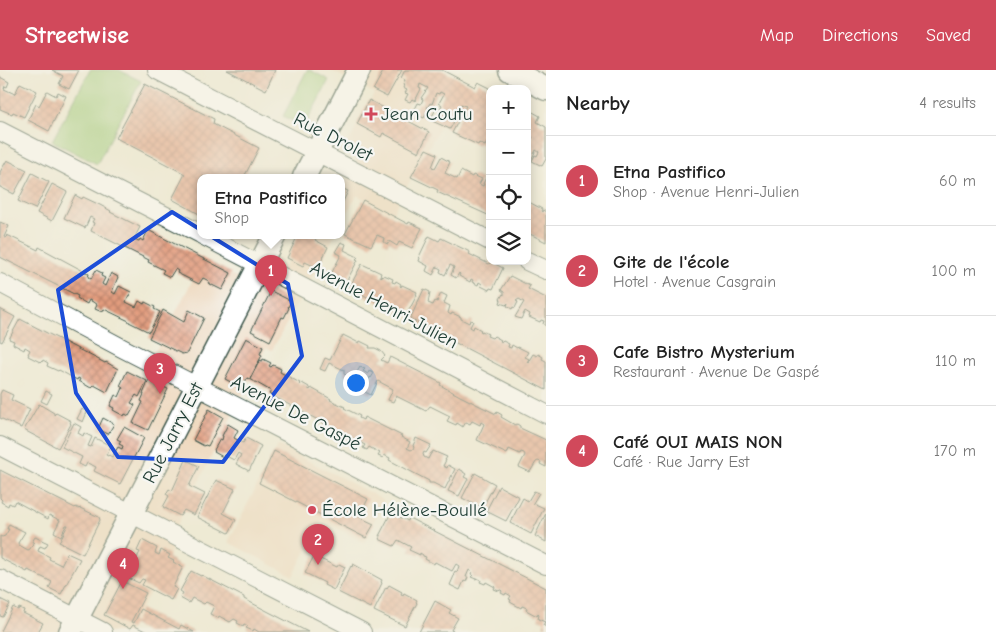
<!DOCTYPE html>
<meta charset="utf-8">
<style>
body{margin:0;font-family:"Comic Neue",sans-serif;background:#f2f2f2;color:#222}
.controls{position:absolute;right:15px;top:15px;display:grid;overflow:hidden;border-radius:10px;box-shadow:0 2px 12px #0003}
.controls button{width:45px;height:45px;display:grid;place-items:center;padding:0;border:0;border-bottom:1px solid #e0e0e0;background:#fff;color:#222;font:25px sans-serif}
.you{position:absolute;left:355px;top:312px;width:18px;height:18px;margin:-12px;border:4px solid #fff;border-radius:50%;background:#1a73e8;box-shadow:0 0 0 8px #1a73e833}
.badge{display:grid;place-items:center;width:32px;height:32px;border-radius:50%;background:#d1495b;color:#fff;font-size:16px;font-weight:700}
.pin{position:absolute;translate:-50% -41px;filter:drop-shadow(0 1px 2px #0008)}
.pin::after{content:'';position:absolute;top:26px;width:18px;height:15px;background:inherit;clip-path:polygon(0 0,100% 0,50% 100%)}
.popup{position:absolute;left:197px;top:104px;width:148px;height:65px;box-sizing:border-box;display:grid;place-content:center;border-radius:10px;background:#fff;filter:drop-shadow(0 1px 4px #0005);font-size:16px;white-space:nowrap;color:#767676}
.popup b{font-size:19px;color:#222}
.popup::after{content:'';position:absolute;left:50%;top:100%;margin-left:-10px;border:10px solid transparent;border-top-color:#fff}
.list{margin:0;padding:0;list-style:none}
h2{display:flex;justify-content:space-between;align-items:center;height:65px;margin:0;padding:0 20px;font-size:21px}
h2 small{font-size:16px;font-weight:400;color:#767676}
.list li{display:grid;grid-template-columns:32px 1fr auto;gap:15px;align-items:center;box-sizing:border-box;height:90px;padding:0 20px;border-top:1px solid #e0e0e0}
.list b{display:block;font-size:19px;white-space:nowrap}
.list p{margin:0;font-size:16px;white-space:nowrap;color:#767676}
.list em{font-size:16px;font-style:normal;color:#767676}
.icon{flex:none;width:28px;height:28px;fill:none;stroke:currentColor;stroke-width:2;stroke-linecap:round;stroke-linejoin:round}
.map{position:relative;flex:none;width:546px;height:562px;overflow:hidden}
header{display:flex;align-items:center;gap:30px;box-sizing:border-box;height:70px;padding:0 25px;background:#d1495b;color:#fff}
header strong{font-size:24px}
nav{display:flex;gap:28px;margin-inline-start:auto;font-size:18px}
main{display:flex}
aside{flex:1;background:#fff}
.map>svg:first-child{display:block}
.built{fill:#eed7bb}
.green{fill:#9ccb79;stroke:#5e8456}
.building{fill:url(#building-cross-hatch)}
.lines{fill:none;stroke-linecap:round;stroke-linejoin:round}
.minor-casing{stroke:#3e574c;stroke-width:20}
.major-casing{stroke:#3e574c;stroke-width:25}
.minor{stroke:#fff;stroke-width:18}
.major{stroke:#fff;stroke-width:22}
.marked{fill:none;stroke:#1d4ed8;stroke-width:4;stroke-linejoin:round}
.poi-dot{fill:#d1495b;stroke:#f6f6f2;stroke-width:2}
.labels{text-anchor:middle;dominant-baseline:central;stroke-width:4.5;stroke-linejoin:round;paint-order:stroke}
.poi-label{font-size:19px;fill:#1f3d34;stroke:#f6f6f2;text-anchor:start}
.street-label{font-size:19px;fill:#1f3d34;stroke:#f6f6f2}
</style>
<header>
<strong>Streetwise</strong>
<nav><a>Map</a><a>Directions</a><a>Saved</a></nav>
</header>
<main>
<div class="map">
<svg width="546" height="562" viewBox="0 0 546 562">
<defs>
<pattern id="building-cross-hatch" width="8" height="8" patternUnits="userSpaceOnUse" patternTransform="scale(1.25)"><rect width="8" height="8" fill="#e29b7d"/><path d="M0 0l8 8M0 8l8-8" fill="none" stroke="#b78067"/></pattern>
</defs>
<rect width="100%" height="100%" fill="#f6f6f2"/>
<filter id="ink" filterUnits="userSpaceOnUse"><feTurbulence type="fractalNoise" baseFrequency=".02" numOctaves="2"/><feDisplacementMap in="SourceGraphic" scale="10" xChannelSelector="R" yChannelSelector="G"/><feConvolveMatrix kernelMatrix="1 2 1 2 8 2 1 2 1" color-interpolation-filters="sRGB"/></filter>
<filter id="wash" filterUnits="userSpaceOnUse"><feTurbulence type="fractalNoise" baseFrequency=".0096" numOctaves="4" result="noise"/><feDisplacementMap in="SourceGraphic" scale="20" xChannelSelector="R" yChannelSelector="G"/><feGaussianBlur stdDeviation="1.12" result="paint"/><feColorMatrix in="noise" values="0 0 0 0 0 0 0 0 0 0 0 0 0 0 0 0 0 1.4 0 .05"/><feComposite in="paint" operator="in"/></filter>
<g filter="url(#wash)">
<rect width="100%" height="100%" fill="#eeead4"/>
<!-- built -->
<path class="built" d="M 330,0 L 425,0 L 407,35 L 442,53 L 392,144 L 357,125 L 341,153 L 341,115 L 344,116 L 360,84 L 346,77 L 374,23 Z
M 301,165 L 335,165 L 272,280 L 266,278 L 174,461 L 180,464 L 129,562 L 9,562 L 203,190 L 270,225 Z
M 278,375 L 384,430 L 364,472 L 322,450 L 293,506 L 228,472 Z"/>
<!-- green -->
<path class="green" d="M 90,0 L 119,0 L 141,11 L 97,94 L 52,71 Z
M 307,0 L 310,0 L 329,10 L 304,57 L 283,46 Z"/>
<g id="blocks">
<!-- building -->
<path class="building" d="M 52,0 L 79,0 L 69,19 L 59,14 L 63,6 Z
M 227,0 L 275,0 L 266,20 Z
M 384,0 L 402,0 L 387,27 L 373,20 Z
M 405,0 L 442,0 L 475,17 L 478,12 L 490,18 L 490,67 L 485,76 L 479,73 L 478,75 L 452,63 L 466,36 L 461,34 L 458,42 L 456,41 L 454,44 L 457,46 L 450,59 L 430,50 L 436,39 L 439,40 L 442,35 L 439,33 L 444,24 L 440,22 L 439,24 L 436,23 L 432,34 L 430,33 L 427,38 L 429,39 L 424,48 L 413,43 L 418,33 L 421,34 L 423,29 L 421,28 L 428,18 L 420,14 L 419,18 L 421,19 L 415,31 L 412,29 L 410,32 L 405,30 L 408,24 L 405,23 L 407,20 L 403,18 L 404,16 L 403,15 L 405,10 L 401,8 Z
M 0,7 L 9,12 L 7,17 L 5,16 L 4,19 L 15,24 L 20,13 L 37,21 L 24,47 L 13,42 L 12,44 L 0,39 Z
M 145,14 L 214,49 L 213,54 L 259,78 L 244,107 L 201,107 L 201,145 L 172,129 L 185,104 L 116,68 Z
M 47,21 L 56,26 L 58,22 L 66,26 L 49,61 L 28,50 L 36,34 L 39,36 Z
M 369,30 L 429,62 L 419,82 L 383,63 L 381,67 L 357,54 Z
M 527,40 L 529,40 L 540,46 L 537,52 L 546,57 L 546,89 L 542,96 L 532,91 L 535,85 L 537,86 L 539,82 L 536,80 L 527,98 L 527,81 L 531,74 L 529,73 L 533,67 L 530,66 L 527,71 Z
M 426,79 L 437,84 L 432,97 L 435,98 L 441,87 L 450,92 L 445,103 L 457,109 L 461,101 L 472,107 L 473,105 L 482,109 L 479,114 L 483,116 L 484,114 L 483,114 L 487,105 L 490,106 L 490,146 L 437,122 L 438,120 L 411,107 Z
M 7,90 L 27,100 L 14,124 L 0,117 L 0,102 Z
M 32,103 L 49,112 L 35,139 L 18,131 Z
M 52,114 L 67,122 L 52,151 L 37,143 Z
M 341,118 L 348,121 L 341,136 Z
M 75,125 L 82,129 L 83,127 L 100,135 L 111,141 L 110,142 L 140,157 L 134,169 L 139,171 L 140,169 L 143,171 L 148,160 L 231,203 L 222,220 L 208,213 L 209,211 L 203,208 L 199,214 L 177,203 L 178,201 L 175,199 L 170,207 L 162,203 L 164,200 L 148,192 L 149,190 L 91,161 L 94,153 L 92,152 L 94,149 L 90,147 L 85,158 L 64,148 Z
M 363,130 L 408,154 L 409,152 L 422,158 L 412,178 L 399,172 L 397,176 L 389,171 L 388,174 L 383,172 L 384,168 L 377,165 L 371,176 L 345,164 Z
M 529,132 L 542,139 L 541,141 L 542,142 L 543,140 L 546,142 L 546,172 L 530,164 L 530,166 L 527,164 L 527,134 L 528,134 Z
M 0,152 L 9,156 L 4,167 L 6,168 L 7,165 L 38,180 L 39,177 L 89,204 L 88,207 L 91,209 L 96,200 L 102,203 L 101,206 L 105,208 L 102,214 L 105,216 L 111,203 L 118,207 L 112,222 L 115,224 L 119,216 L 131,222 L 126,232 L 136,237 L 139,231 L 144,234 L 145,232 L 155,237 L 154,239 L 160,242 L 149,262 L 129,252 L 129,251 L 104,239 L 102,242 L 95,239 L 97,235 L 93,232 L 89,230 L 87,234 L 77,228 L 78,226 L 0,187 Z
M 298,165 L 318,165 L 315,170 L 328,177 L 318,198 L 305,192 L 303,196 L 287,188 Z
M 429,166 L 439,171 L 441,168 L 470,182 L 469,184 L 489,194 L 491,192 L 503,198 L 493,219 L 490,218 L 489,220 L 481,216 L 482,214 L 479,212 L 478,215 L 472,212 L 473,210 L 471,209 L 470,212 L 459,206 L 460,204 L 459,203 L 456,208 L 451,205 L 454,197 L 450,195 L 445,205 L 440,202 L 441,199 L 437,197 L 433,205 L 426,201 L 428,196 L 419,191 L 420,188 L 419,187 Z
M 341,172 L 346,174 L 344,180 L 358,187 L 356,189 L 358,190 L 345,214 L 330,206 L 341,185 L 335,182 Z
M 362,194 L 381,203 L 380,206 L 383,207 L 384,205 L 393,209 L 392,212 L 395,213 L 396,211 L 401,214 L 400,216 L 401,217 L 402,215 L 417,222 L 416,224 L 417,225 L 406,246 L 349,218 Z
M 510,206 L 530,216 L 528,219 L 546,228 L 546,256 L 543,254 L 544,251 L 541,250 L 540,252 L 529,247 L 530,244 L 525,241 L 521,249 L 515,247 L 524,232 L 519,229 L 516,231 L 518,232 L 515,238 L 513,237 L 512,239 L 507,236 L 508,233 L 506,235 L 500,233 L 501,230 L 500,229 L 503,224 L 504,225 L 504,222 L 501,220 Z
M 424,219 L 430,222 L 428,233 L 433,235 L 435,231 L 437,232 L 441,223 L 447,226 L 444,233 L 450,236 L 448,243 L 451,245 L 452,243 L 461,247 L 461,249 L 469,253 L 470,250 L 473,251 L 470,257 L 473,259 L 474,256 L 481,260 L 480,261 L 482,262 L 482,261 L 488,264 L 487,266 L 492,268 L 494,266 L 501,270 L 500,271 L 502,272 L 503,271 L 509,274 L 508,277 L 511,278 L 512,275 L 517,278 L 518,277 L 528,282 L 525,287 L 529,289 L 527,292 L 528,292 L 533,284 L 537,286 L 538,284 L 543,287 L 542,289 L 546,291 L 546,320 L 410,249 Z
M 271,221 L 291,231 L 288,237 L 289,238 L 284,248 L 282,247 L 270,271 L 251,261 Z
M 0,239 L 15,247 L 2,272 L 0,271 Z
M 163,240 L 184,252 L 189,240 L 204,248 L 187,283 L 182,284 L 149,268 Z
M 20,249 L 105,293 L 106,292 L 118,299 L 107,322 L 94,315 L 91,318 L 79,311 L 80,309 L 78,308 L 77,310 L 59,300 L 58,301 L 47,296 L 48,293 L 43,290 L 42,292 L 41,291 L 40,292 L 28,286 L 29,284 L 28,284 L 30,280 L 25,277 L 24,280 L 13,274 L 14,271 L 9,269 Z
M 343,265 L 359,273 L 360,271 L 370,276 L 369,278 L 375,278 L 381,281 L 385,286 L 381,290 L 387,293 L 390,287 L 441,313 L 440,315 L 460,326 L 496,344 L 497,342 L 502,345 L 501,347 L 515,355 L 517,354 L 520,356 L 520,358 L 546,370 L 546,397 L 540,394 L 541,392 L 538,391 L 536,392 L 530,402 L 519,397 L 525,385 L 524,383 L 521,382 L 520,384 L 509,379 L 507,384 L 477,370 L 484,354 L 481,352 L 480,355 L 472,351 L 470,354 L 466,352 L 463,357 L 457,353 L 456,355 L 447,351 L 450,346 L 430,336 L 426,341 L 396,326 L 393,332 L 388,330 L 393,319 L 378,311 L 371,325 L 363,321 L 370,307 L 371,308 L 374,303 L 369,301 L 368,304 L 363,301 L 365,299 L 360,297 L 353,309 L 344,304 L 344,300 L 329,293 L 325,301 L 320,299 L 325,288 L 330,290 Z
M 246,268 L 263,277 L 260,284 L 262,285 L 250,309 L 247,308 L 242,318 L 225,309 Z
M 263,289 L 271,293 L 269,296 L 271,297 L 273,295 L 281,299 L 280,302 L 300,313 L 299,314 L 300,315 L 302,313 L 309,317 L 308,319 L 309,319 L 310,320 L 311,318 L 331,329 L 330,330 L 345,337 L 344,338 L 360,346 L 359,348 L 363,350 L 364,347 L 402,366 L 401,367 L 410,372 L 407,378 L 411,380 L 413,379 L 414,377 L 413,376 L 416,368 L 431,375 L 426,383 L 424,382 L 423,384 L 424,387 L 428,389 L 431,383 L 432,383 L 433,381 L 447,387 L 445,390 L 446,390 L 443,396 L 447,398 L 448,395 L 455,399 L 445,419 L 433,413 L 429,413 L 429,411 L 389,390 L 390,388 L 384,385 L 383,388 L 378,386 L 380,383 L 369,377 L 367,380 L 363,378 L 365,375 L 269,324 L 271,321 L 250,309 L 260,290 L 262,291 Z
M 127,301 L 147,311 L 139,327 L 136,325 L 131,333 L 135,335 L 129,346 L 125,344 L 124,346 L 113,340 L 114,338 L 110,336 L 115,325 L 119,327 L 123,318 L 120,316 Z
M 149,310 L 168,319 L 148,360 L 133,353 L 143,332 L 141,331 L 144,324 L 143,324 Z
M 2,320 L 13,325 L 11,330 L 30,339 L 21,358 L 0,348 L 0,324 Z
M 46,321 L 52,324 L 47,334 L 41,331 Z
M 39,334 L 54,343 L 54,345 L 56,343 L 71,351 L 70,353 L 71,354 L 58,378 L 24,360 Z
M 82,339 L 87,342 L 83,352 L 77,349 Z
M 209,339 L 223,347 L 208,376 L 205,375 L 204,376 L 193,370 Z
M 103,348 L 114,354 L 108,364 L 98,359 Z
M 74,353 L 81,357 L 78,363 L 83,366 L 84,363 L 92,367 L 88,376 L 91,377 L 95,368 L 111,376 L 106,385 L 108,386 L 109,385 L 112,387 L 118,377 L 122,379 L 123,376 L 119,374 L 121,371 L 117,369 L 124,357 L 144,368 L 120,414 L 94,401 L 96,397 L 92,395 L 87,393 L 85,397 L 79,394 L 82,387 L 62,377 Z
M 228,354 L 238,360 L 234,368 L 243,373 L 246,368 L 261,376 L 249,401 L 236,394 L 241,385 L 238,383 L 234,390 L 224,385 L 223,387 L 214,382 L 215,381 L 214,380 L 220,369 L 222,370 L 223,366 L 222,366 Z
M 274,381 L 368,429 L 359,447 L 374,454 L 366,468 L 259,413 Z
M 186,390 L 199,396 L 189,416 L 205,424 L 194,445 L 184,440 L 180,446 L 163,437 L 169,426 L 166,424 L 169,419 L 172,421 Z
M 459,399 L 463,401 L 463,402 L 466,404 L 464,407 L 468,409 L 459,426 L 448,421 Z
M 0,400 L 75,438 L 76,437 L 79,439 L 80,438 L 99,447 L 100,450 L 83,484 L 59,472 L 68,455 L 66,455 L 61,466 L 54,462 L 60,450 L 49,445 L 48,449 L 15,431 L 13,435 L 9,433 L 8,436 L 1,432 L 2,430 L 0,428 Z
M 475,403 L 495,414 L 482,438 L 462,428 Z
M 216,410 L 235,419 L 223,443 L 236,450 L 229,463 L 197,447 Z
M 499,416 L 519,427 L 506,451 L 486,441 Z
M 534,421 L 539,423 L 533,433 L 544,438 L 531,464 L 510,453 L 523,428 L 528,431 Z
M 391,443 L 408,451 L 409,448 L 546,518 L 546,557 L 543,555 L 545,552 L 538,549 L 539,545 L 538,544 L 537,546 L 526,540 L 527,538 L 522,536 L 521,538 L 510,532 L 511,530 L 509,529 L 511,526 L 506,523 L 505,525 L 501,523 L 502,521 L 501,520 L 500,520 L 499,521 L 494,519 L 495,517 L 486,512 L 485,514 L 480,512 L 481,510 L 477,508 L 476,509 L 471,507 L 473,505 L 471,504 L 472,502 L 469,500 L 466,507 L 468,507 L 466,512 L 464,511 L 460,520 L 450,515 L 454,506 L 453,505 L 455,501 L 457,502 L 459,496 L 456,494 L 452,501 L 435,492 L 434,494 L 425,489 L 426,487 L 423,486 L 423,485 L 420,483 L 420,485 L 409,480 L 411,477 L 398,470 L 394,476 L 379,469 L 381,466 L 379,466 Z
M 546,443 L 546,472 L 535,466 Z
M 9,454 L 25,462 L 18,473 L 19,475 L 28,480 L 30,479 L 34,472 L 32,472 L 35,467 L 48,473 L 45,478 L 40,476 L 38,481 L 50,487 L 49,489 L 61,495 L 67,483 L 80,489 L 61,524 L 49,518 L 52,512 L 28,500 L 27,502 L 0,488 L 0,466 L 2,467 L 5,466 L 9,459 L 7,459 Z
M 142,470 L 157,478 L 155,483 L 159,485 L 161,480 L 170,485 L 168,488 L 174,491 L 173,492 L 183,497 L 173,517 L 177,519 L 171,530 L 142,515 L 145,510 L 142,509 L 139,513 L 124,506 L 130,494 L 133,496 L 140,482 L 137,481 Z
M 314,486 L 337,497 L 339,494 L 345,497 L 334,520 L 324,515 L 325,513 L 305,503 Z
M 353,494 L 382,510 L 381,512 L 382,513 L 370,538 L 338,522 L 351,496 L 352,497 Z
M 191,501 L 201,506 L 202,505 L 207,508 L 244,527 L 244,529 L 269,542 L 308,562 L 259,562 L 254,559 L 253,561 L 246,558 L 248,556 L 244,554 L 243,556 L 237,553 L 238,551 L 234,549 L 230,552 L 219,546 L 218,548 L 210,544 L 214,536 L 206,532 L 204,534 L 192,528 L 189,533 L 180,528 L 183,523 L 180,521 Z
M 122,511 L 146,523 L 131,552 L 134,553 L 141,539 L 179,559 L 181,555 L 194,562 L 147,562 L 133,555 L 130,559 L 104,545 Z
M 389,515 L 402,522 L 401,524 L 403,525 L 404,523 L 417,530 L 416,532 L 417,533 L 405,556 L 374,541 L 386,517 L 387,518 Z
M 0,529 L 10,534 L 3,547 L 0,546 Z
M 435,531 L 451,540 L 449,543 L 458,548 L 451,560 L 455,562 L 419,562 Z
M 13,537 L 18,540 L 19,538 L 24,540 L 23,543 L 43,553 L 38,562 L 3,562 L 1,561 Z"/>
</g>
</g>
<g filter="url(#ink)">
<use href="#blocks" fill-opacity="0" stroke="#3e574c" stroke-width="1"/>
<g class="lines">
<!-- minor casing -->
<g class="minor-casing">
<path id="minor" d="M 157,0 L 490,171
M 0,61 L 201,164
M 202,165 L 546,344
M 527,191 L 546,200
M 0,213 L 122,278 L 546,495
M 0,376 L 362,562
M 0,509 L 103,562"/>
</g>
<!-- major casing -->
<g class="major-casing">
<path id="major" d="M 510,0 L 546,19
M 304,107 L 359,0
M 70,562 L 275,165"/>
</g>
<!-- minor -->
<use href="#minor" class="minor"/>
<!-- major -->
<use href="#major" class="major"/>
</g>
</g>
<!-- marked area -->
<path d="M0 0H546V562H0ZM 172,142 L 288,214 L 302,286 L 223,392 L 118,387 L 76,323 L 58,220 Z" fill="#eeead4" fill-opacity=".55" fill-rule="evenodd"/>
<path class="marked" d="M 172,142 L 288,214 L 302,286 L 223,392 L 118,387 L 76,323 L 58,220 Z"/>
<!-- markers -->
<g class="poi-dot">
<path d="M368.5 36.5h5v5h5v5h-5v5h-5v-5h-5v-5h5z"/>
<circle cx="312" cy="440" r="5"/>
</g>
<g class="labels">
<!-- poi labels -->
<g class="poi-label">
<text x="381" y="44">Jean Coutu</text>
<text x="322" y="440">École Hélène-Boullé</text>
</g>
<!-- street labels -->
<g class="street-label">
<text transform="translate(333 67) rotate(27)">Rue Drolet</text>
<text transform="translate(384 235) rotate(28)">Avenue Henri-Julien</text>
<text transform="translate(296 343) rotate(27)">Avenue De Gaspé</text>
<text transform="translate(173 363) rotate(-63)">Rue Jarry Est</text>
</g>
</g>
</svg>
<div class="controls">
<button>+</button>
<button>−</button>
<button><svg class="icon" aria-label="locate" viewBox="0 0 24 24"><circle cx="12" cy="12" r="6"/><path d="M12 2v4M12 18v4M2 12h4M18 12h4"/></svg></button>
<button><svg class="icon" aria-label="layers" viewBox="0 0 24 24"><path d="M12 4l9 5-9 5-9-5zM3 14l9 5 9-5"/></svg></button>
</div>
<div class="you"></div>
<div class="pin badge" style="left:271px;top:226px">1</div>
<div class="popup"><b>Etna Pastifico</b>Shop</div>
<div class="pin badge" style="left:318px;top:495px">2</div>
<div class="pin badge" style="left:160px;top:324px">3</div>
<div class="pin badge" style="left:123px;top:519px">4</div>
</div>
<aside>
<h2>Nearby<small>4 results</small></h2>
<ul class="list">
<li><span class="badge">1</span><div><b>Etna Pastifico</b><p>Shop · Avenue Henri-Julien</p></div><em>60 m</em></li>
<li><span class="badge">2</span><div><b>Gite de l'école</b><p>Hotel · Avenue Casgrain</p></div><em>100 m</em></li>
<li><span class="badge">3</span><div><b>Cafe Bistro Mysterium</b><p>Restaurant · Avenue De Gaspé</p></div><em>110 m</em></li>
<li><span class="badge">4</span><div><b>Café OUI MAIS NON</b><p>Café · Rue Jarry Est</p></div><em>170 m</em></li>
</ul>
</aside>
</main>
